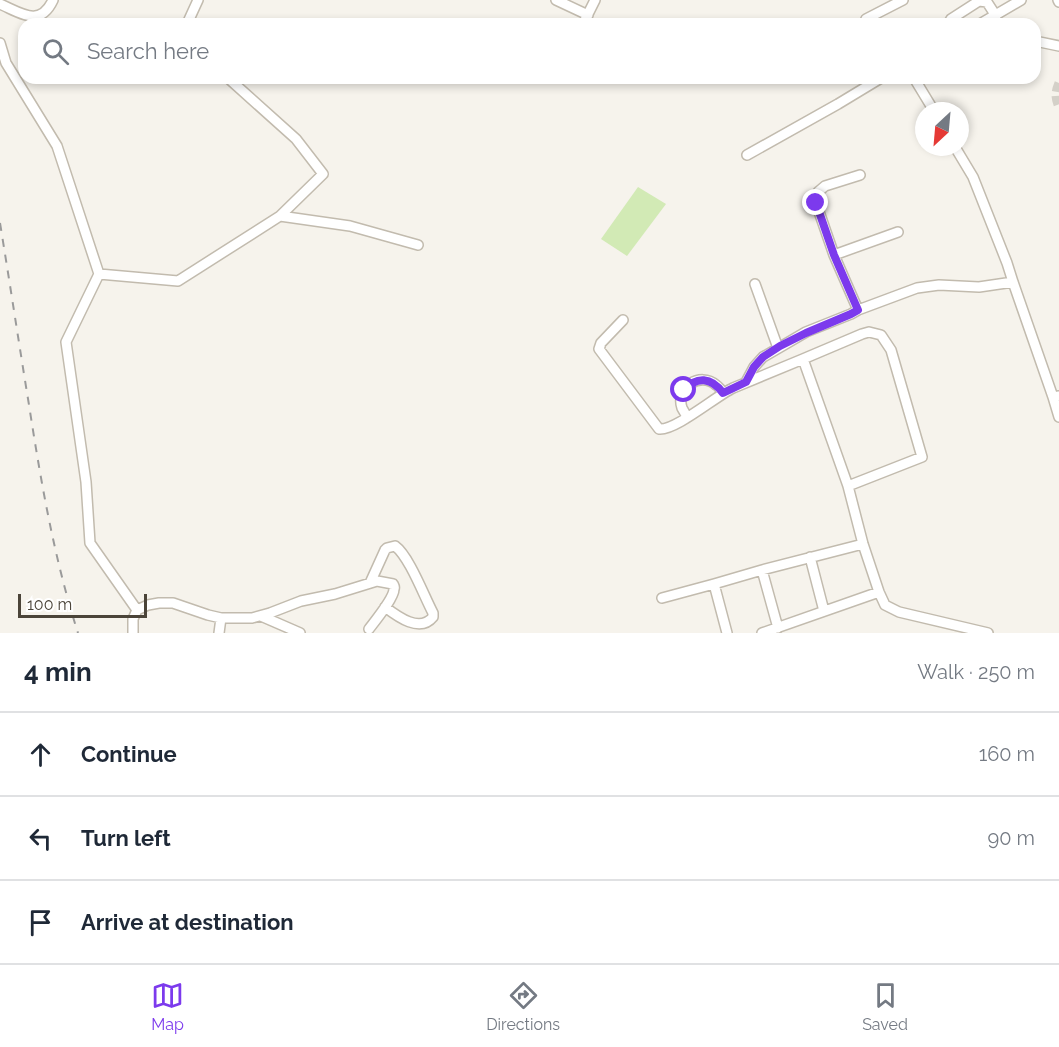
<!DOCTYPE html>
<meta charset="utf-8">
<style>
body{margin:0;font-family:Raleway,sans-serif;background:#f2f2f3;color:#1f2937}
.compass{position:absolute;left:915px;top:102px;width:54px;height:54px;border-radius:50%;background:#fff;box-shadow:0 3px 9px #0003;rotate:206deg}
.scale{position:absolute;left:18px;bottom:15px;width:129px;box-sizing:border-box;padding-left:6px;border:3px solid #4b4439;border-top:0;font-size:16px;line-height:21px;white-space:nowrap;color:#4b4439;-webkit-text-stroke:4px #fff;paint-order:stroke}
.stop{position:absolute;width:18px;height:18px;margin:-14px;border:4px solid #7c3aed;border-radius:50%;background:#fff}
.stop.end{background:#7c3aed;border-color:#fff;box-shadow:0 2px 6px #0008}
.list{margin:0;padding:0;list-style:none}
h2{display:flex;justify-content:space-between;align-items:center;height:78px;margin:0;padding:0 24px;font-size:26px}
h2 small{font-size:20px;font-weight:400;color:#747a83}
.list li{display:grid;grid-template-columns:39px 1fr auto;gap:18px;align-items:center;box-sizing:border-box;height:84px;padding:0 24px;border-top:2px solid #e0e1e3}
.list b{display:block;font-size:22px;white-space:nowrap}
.list em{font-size:20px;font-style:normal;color:#747a83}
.icon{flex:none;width:33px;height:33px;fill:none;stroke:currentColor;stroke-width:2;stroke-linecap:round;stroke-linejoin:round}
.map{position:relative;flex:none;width:1059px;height:633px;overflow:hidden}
.search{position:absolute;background:#fff;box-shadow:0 3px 9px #0003;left:18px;right:18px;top:18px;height:66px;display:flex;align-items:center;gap:15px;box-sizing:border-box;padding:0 21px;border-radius:18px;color:#747a83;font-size:22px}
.sheet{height:330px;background:#fff}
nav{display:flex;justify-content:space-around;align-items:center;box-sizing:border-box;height:84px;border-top:2px solid #e0e1e3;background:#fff;font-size:16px;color:#747a83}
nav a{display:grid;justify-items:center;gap:3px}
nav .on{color:#7c3aed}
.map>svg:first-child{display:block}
.green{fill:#d2eab5}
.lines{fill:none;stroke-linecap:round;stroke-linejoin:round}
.minor-tunnel{stroke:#d4d0c8;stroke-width:9;stroke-dasharray:9 4.5;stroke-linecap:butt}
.minor-casing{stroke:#c2bbae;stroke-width:12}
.minor{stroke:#fff;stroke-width:9}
.rail{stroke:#9a9a9a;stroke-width:2;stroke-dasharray:8 8;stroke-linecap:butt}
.route{stroke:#7c3aed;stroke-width:8}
</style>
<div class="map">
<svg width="1059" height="633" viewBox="0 0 1059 633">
<rect width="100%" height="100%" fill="#f6f3ec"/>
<!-- green -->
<path class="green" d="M 638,187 L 666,204 L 627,256 L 601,239 Z"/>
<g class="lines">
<!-- minor-tunnel -->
<path class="minor-tunnel" d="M 1059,83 C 1055,93 1055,97 1059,107"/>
<!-- minor casing -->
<g class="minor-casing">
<path id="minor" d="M 556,0 L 588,15
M 1058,0 L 1059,2
M 0,4 C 21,13 40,28 53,0
M 866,19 L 903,0
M 187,24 L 198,0
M 583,24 L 595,0
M 948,24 L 951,19 L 979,1 L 987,2 L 996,16
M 980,24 L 1021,0
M 1035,41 L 1059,46
M 0,43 L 6,63 L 57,146 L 99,274 L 66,342 L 86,482 L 90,543 L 137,610
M 228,78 L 296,139 L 323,174 L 280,216
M 914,78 L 934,111
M 955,147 L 973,177 L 1007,263 L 1013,282 L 1053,397 L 1059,396
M 747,155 L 838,104 L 881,78
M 834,255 L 898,232
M 99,274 L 178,281 L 280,216 L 350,226 L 418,245
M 755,284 L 778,348
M 858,310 L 834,255 L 816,203 L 818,192 L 825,186 L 860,175
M 623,320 L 601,343 L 599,349 L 659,429 C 675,431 716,396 733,388 L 803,359 L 848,486 L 863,544 L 879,592 L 885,605 L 899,612 L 988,633
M 803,359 L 862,334 L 869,332 L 881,335 L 891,350 L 922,457 L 848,486
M 746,382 L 754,367 L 763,357 L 806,332 L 851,314 L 858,310 L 917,288 L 939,285 L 979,287 L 1013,282
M 1053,397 L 1059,417
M 688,417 C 687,416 683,410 682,408 C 675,388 700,371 716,385 C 718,386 722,391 723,393
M 810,557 L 824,611
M 762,570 L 778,628
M 370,583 L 385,550 L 387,548 L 395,546 C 409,556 424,596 433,613 L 433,617 C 420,633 398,617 385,607
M 714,584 L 727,633
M 662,598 L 714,584 L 762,570 L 863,544
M 261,616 L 300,633
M 133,633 L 133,619 L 137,610 L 148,605 L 159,603 L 173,603 L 208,615 L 221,618 L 252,618 L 270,613 L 301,601 L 335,594 L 377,581 L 393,584 C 394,586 395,587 394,589 C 394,598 375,621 369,629
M 219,633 L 221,618
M 762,633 L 879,592"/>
</g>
<!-- minor -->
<use href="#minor" class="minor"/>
<!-- rail -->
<path class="rail" d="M 0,223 C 10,284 19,344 29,405 C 41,482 54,558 78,633"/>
</g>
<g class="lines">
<!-- route -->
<path class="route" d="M 684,390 C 697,376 711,377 723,393 L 746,382 L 754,367 L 763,357 L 780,346 L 806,333 L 851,314 L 858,310 L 834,255 L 816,203"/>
</g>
</svg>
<svg class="compass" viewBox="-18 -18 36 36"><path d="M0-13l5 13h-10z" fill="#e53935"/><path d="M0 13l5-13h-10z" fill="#747a83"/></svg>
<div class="scale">100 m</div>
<div class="stop" style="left:684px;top:390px"></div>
<div class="stop end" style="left:816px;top:203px"></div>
<div class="search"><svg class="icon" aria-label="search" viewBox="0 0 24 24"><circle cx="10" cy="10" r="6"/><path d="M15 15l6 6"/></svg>Search here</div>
</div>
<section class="sheet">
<h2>4 min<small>Walk · 250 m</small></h2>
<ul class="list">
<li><svg class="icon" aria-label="ahead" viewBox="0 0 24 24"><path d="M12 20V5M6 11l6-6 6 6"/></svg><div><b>Continue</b></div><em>160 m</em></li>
<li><svg class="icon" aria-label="left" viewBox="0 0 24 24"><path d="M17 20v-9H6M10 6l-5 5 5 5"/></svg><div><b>Turn left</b></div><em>90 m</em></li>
<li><svg class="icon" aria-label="arrive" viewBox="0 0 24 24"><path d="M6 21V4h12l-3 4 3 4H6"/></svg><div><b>Arrive at destination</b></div></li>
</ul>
</section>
<nav>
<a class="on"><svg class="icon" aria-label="map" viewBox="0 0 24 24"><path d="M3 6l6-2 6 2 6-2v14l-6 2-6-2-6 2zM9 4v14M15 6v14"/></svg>Map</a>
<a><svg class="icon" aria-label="directions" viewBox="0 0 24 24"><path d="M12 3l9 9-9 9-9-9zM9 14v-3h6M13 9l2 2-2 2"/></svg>Directions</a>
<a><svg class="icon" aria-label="saved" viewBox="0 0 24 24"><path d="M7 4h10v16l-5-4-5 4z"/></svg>Saved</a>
</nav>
